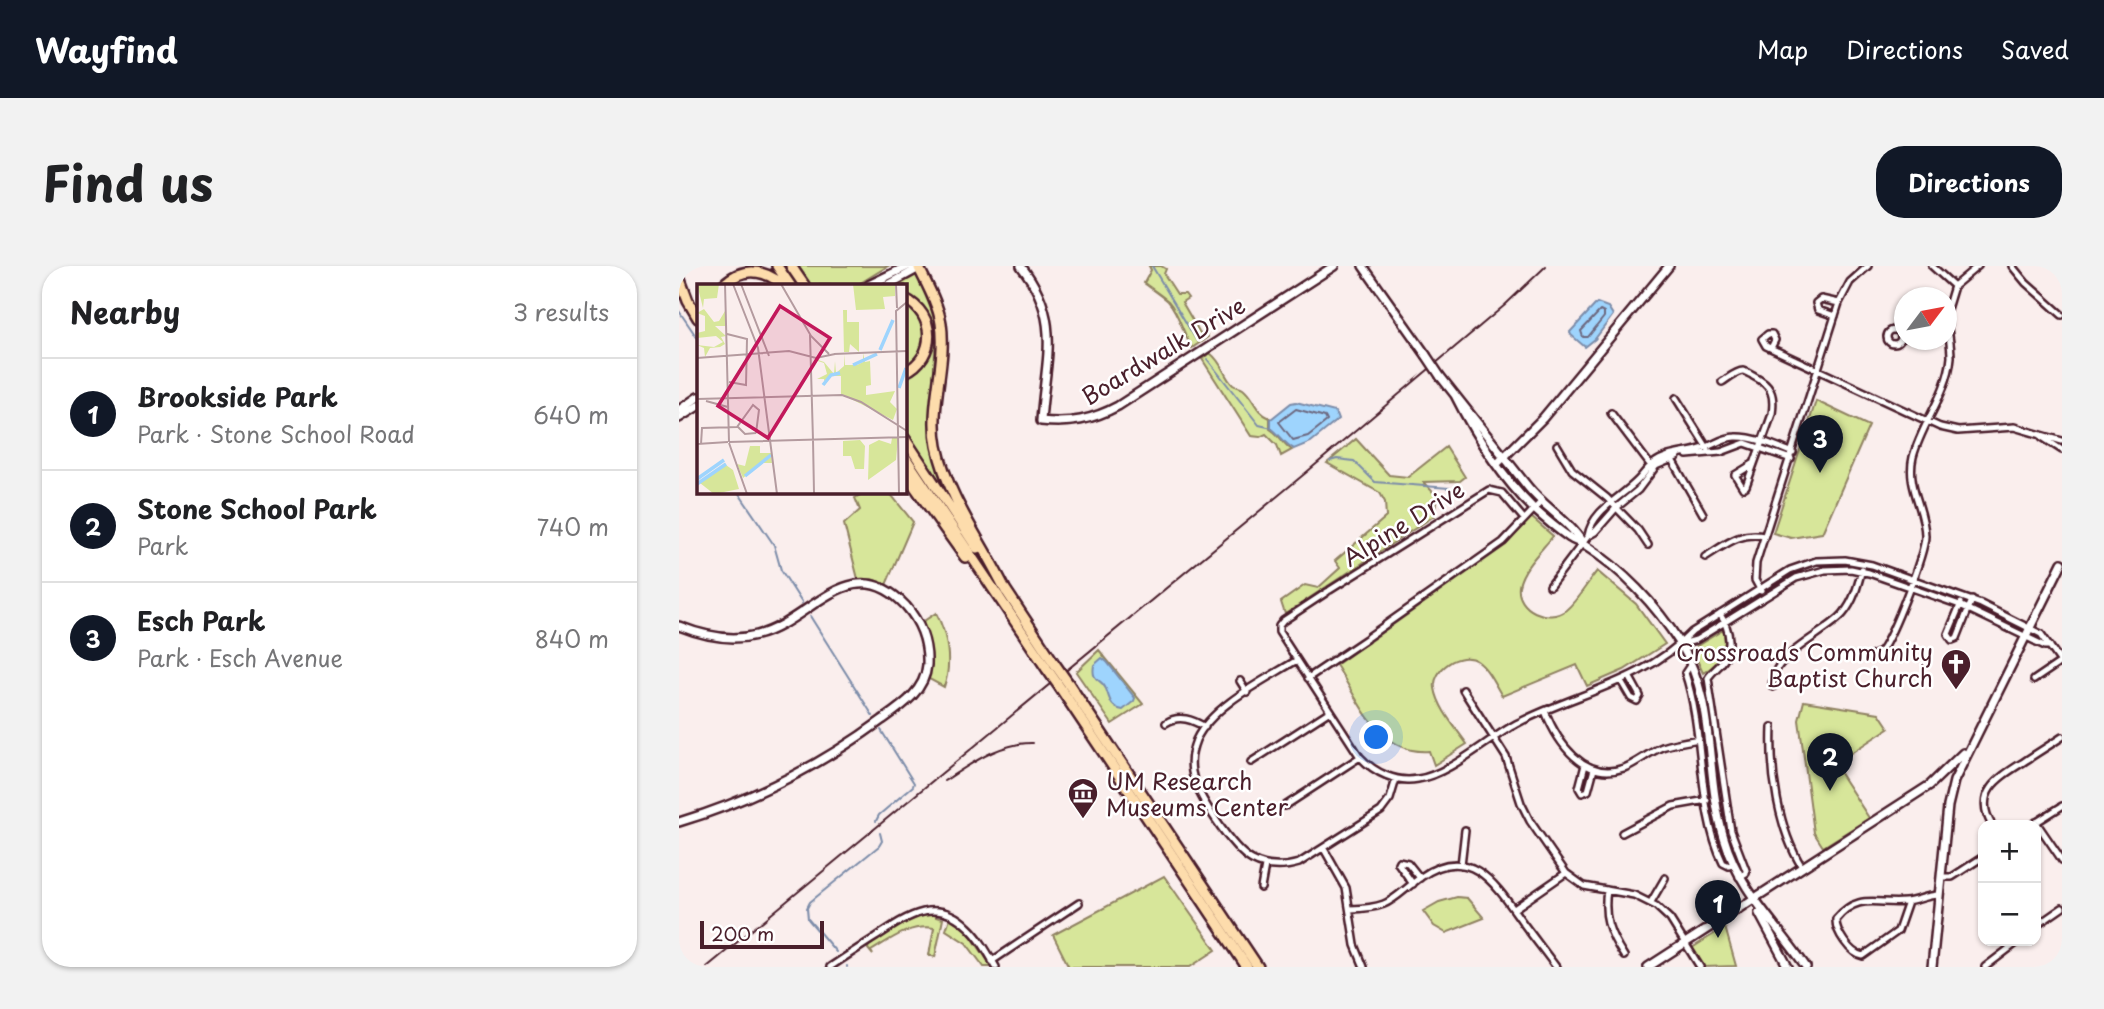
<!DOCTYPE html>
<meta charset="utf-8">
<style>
body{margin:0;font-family:"Playpen Sans",sans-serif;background:#f2f2f2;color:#202124}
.controls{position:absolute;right:21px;bottom:21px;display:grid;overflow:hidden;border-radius:14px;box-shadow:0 2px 5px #0004}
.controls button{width:63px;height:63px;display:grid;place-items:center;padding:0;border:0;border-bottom:2px solid #e0e0e0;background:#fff;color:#202124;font:35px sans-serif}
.compass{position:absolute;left:1215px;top:21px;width:63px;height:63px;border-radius:50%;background:#fff;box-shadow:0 2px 5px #0004;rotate:58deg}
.scale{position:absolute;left:21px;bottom:18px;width:124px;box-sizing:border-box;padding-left:7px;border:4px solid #4a1f2b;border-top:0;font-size:19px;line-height:24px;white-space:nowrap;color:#4a1f2b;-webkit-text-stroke:5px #fff;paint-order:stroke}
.you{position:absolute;left:698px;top:472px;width:24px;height:24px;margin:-18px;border:5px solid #fff;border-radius:50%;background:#1a73e8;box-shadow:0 0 0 10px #1a73e833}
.badge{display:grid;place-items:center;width:46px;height:46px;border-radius:50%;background:#111827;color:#fff;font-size:23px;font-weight:700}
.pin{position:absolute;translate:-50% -58px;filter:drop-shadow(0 2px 4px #0008)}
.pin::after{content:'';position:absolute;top:37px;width:24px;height:21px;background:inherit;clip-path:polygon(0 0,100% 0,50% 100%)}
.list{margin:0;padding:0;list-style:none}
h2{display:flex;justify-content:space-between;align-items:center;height:91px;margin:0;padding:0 28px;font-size:30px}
h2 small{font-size:23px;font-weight:400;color:#757577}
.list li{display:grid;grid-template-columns:46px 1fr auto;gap:21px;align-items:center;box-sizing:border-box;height:112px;padding:0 28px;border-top:2px solid #e0e0e0}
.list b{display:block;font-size:26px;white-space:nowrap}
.list p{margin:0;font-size:23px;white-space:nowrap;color:#757577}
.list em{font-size:23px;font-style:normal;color:#757577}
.map{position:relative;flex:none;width:1383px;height:701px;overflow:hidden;border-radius:28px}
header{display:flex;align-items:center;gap:42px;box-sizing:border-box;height:98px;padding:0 35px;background:#111827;color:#fff}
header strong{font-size:33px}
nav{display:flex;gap:38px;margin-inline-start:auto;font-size:24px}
.intro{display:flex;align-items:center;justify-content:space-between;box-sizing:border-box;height:168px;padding:0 42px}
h1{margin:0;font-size:49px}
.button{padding:18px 32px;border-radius:28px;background:#111827;color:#fff;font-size:24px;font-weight:700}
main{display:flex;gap:42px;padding:0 42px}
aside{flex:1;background:#fff;border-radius:28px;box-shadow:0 2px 5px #0004}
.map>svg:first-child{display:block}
.green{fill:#d7e69a;stroke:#908262;stroke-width:2}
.water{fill:#9ed4fd;stroke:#7c8ca9;stroke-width:2}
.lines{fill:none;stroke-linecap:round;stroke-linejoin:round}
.shore{stroke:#6c677f;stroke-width:2}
.stream{stroke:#7c8ca9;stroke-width:2}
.street-casing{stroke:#4a1f2b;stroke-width:10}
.secondary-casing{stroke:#4a1f2b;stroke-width:12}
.highway-casing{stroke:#4a1f2b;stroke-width:14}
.street{stroke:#fff;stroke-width:5}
.secondary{stroke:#fff;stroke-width:7}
.highway{stroke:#fddcac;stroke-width:9}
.rail{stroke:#4a1f2b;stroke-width:2}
.secondary-bridge-casing{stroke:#4a1f2b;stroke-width:12;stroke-linecap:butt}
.highway-bridge-casing{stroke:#4a1f2b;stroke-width:14;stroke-linecap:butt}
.secondary-bridge{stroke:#fff;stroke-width:7}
.highway-bridge{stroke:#fddcac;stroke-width:9}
.labels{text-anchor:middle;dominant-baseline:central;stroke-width:5;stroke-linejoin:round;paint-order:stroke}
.street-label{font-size:23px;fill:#4a1f2b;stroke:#fff}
.poi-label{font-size:23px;fill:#4a1f2b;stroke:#fff;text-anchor:end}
.inset-river{fill:none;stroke:#9ed4fd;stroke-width:3.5}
.inset-road{fill:none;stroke:#b49b9f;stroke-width:2}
.view{fill:#c2185b;fill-opacity:0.15;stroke:#c2185b;stroke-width:3.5}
.inset-edge{fill:none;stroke:#4a1f2b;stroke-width:3.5}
</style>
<header>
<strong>Wayfind</strong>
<nav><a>Map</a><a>Directions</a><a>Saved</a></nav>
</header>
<div class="intro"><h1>Find us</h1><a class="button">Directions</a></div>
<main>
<aside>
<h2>Nearby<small>3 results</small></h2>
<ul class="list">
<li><span class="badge">1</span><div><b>Brookside Park</b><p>Park · Stone School Road</p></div><em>640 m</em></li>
<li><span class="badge">2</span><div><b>Stone School Park</b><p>Park</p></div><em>740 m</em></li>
<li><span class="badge">3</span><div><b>Esch Park</b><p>Park · Esch Avenue</p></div><em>840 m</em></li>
</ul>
</aside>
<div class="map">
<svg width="1383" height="701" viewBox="0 0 1383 701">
<rect width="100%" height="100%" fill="#faeeed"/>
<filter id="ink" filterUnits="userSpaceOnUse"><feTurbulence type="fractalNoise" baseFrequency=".0143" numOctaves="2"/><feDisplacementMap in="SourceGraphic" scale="14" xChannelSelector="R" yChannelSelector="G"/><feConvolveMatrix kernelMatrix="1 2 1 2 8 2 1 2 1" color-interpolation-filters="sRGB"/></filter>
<g filter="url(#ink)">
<!-- green -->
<path class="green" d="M 117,0 L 209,0 L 178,19 L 130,19 Z
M 470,0 L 482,0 L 487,3 L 485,8 L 498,28 L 506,28 L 509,32 L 503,36 L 521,67 L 527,67 L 529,71 L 513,82 C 504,67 500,47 489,35 C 482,29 473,23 465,17 L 472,4 Z
M 237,7 C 273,54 246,120 254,174 C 257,195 279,237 288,259 L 226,165 L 226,109 L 237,103 L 253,64 L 226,29 L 226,19 L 216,19 Z
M 226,37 C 253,53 251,85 226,101 Z
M 531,87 C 545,98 544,110 554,119 C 557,121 561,121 564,123 C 576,133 575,145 591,152 L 591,163 C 601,169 604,178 613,184 L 602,190 L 598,179 L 587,168 L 581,171 L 572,170 L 523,93 Z
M 1137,135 L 1190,160 L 1143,267 L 1112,272 L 1094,267 Z
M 677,173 L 710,209 L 729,211 L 767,181 L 786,211 L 781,215 L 744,216 L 758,230 L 755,250 L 606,348 L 602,336 L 626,319 L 639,322 L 661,302 L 656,295 L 707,251 L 706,236 L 701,227 L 648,197 Z
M 186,226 L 210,226 L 234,256 L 207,319 L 193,313 L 179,313 L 165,258 L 181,244 L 176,232 Z
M 852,251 L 874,270 C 862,285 844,301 840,320 C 837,344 870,358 887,344 C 899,334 908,317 918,305 L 957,338 L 986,378 L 945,404 L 908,420 L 898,399 L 823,430 C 816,419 809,402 798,395 C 781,384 753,404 756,422 C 759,442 777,462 788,478 L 755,499 L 750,485 C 699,489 681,436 657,399 L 827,279 Z
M 257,347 C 269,369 273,398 265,421 L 250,413 L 252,389 L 244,358 L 245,355 Z
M 1044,364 C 1050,382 1040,398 1024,407 L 1013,383 Z
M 420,384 L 464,438 L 433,458 L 397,406 Z
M 1125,435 L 1200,447 L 1210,462 L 1155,498 L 1190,552 L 1144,581 L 1135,567 L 1120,454 Z
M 485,610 L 537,684 L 511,701 L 390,701 L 374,669 Z
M 778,631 L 788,632 L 805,652 L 767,667 L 755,660 L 744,645 L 760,636 Z
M 249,648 L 257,648 L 257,651 L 264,653 L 256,691 L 250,689 L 255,662 C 231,658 212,673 192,685 L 194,689 L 189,683 L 190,679 L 229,654 Z
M 271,652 L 288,664 L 313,701 L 305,701 L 287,677 L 267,664 Z
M 1046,661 L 1057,700 L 1025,701 L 1013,682 Z"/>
<!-- water -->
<path class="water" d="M 918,37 L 929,41 L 934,49 L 916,73 L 906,81 L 892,69 L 891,66 Z
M 617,136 L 656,146 L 659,154 L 632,176 L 615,183 C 605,178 601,168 592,162 L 592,153 L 612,137 Z
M 423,392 L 428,396 L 456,432 L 455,435 L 444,444 C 431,442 431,433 427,423 C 422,411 412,417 415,399 Z"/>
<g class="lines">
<!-- shore -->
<path class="shore" d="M 921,45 L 925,47 L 925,51 L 909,71 L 904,71 L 902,65 Z
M 617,143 L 646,151 L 648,155 L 629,170 L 614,174 L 600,156 Z"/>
<!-- stream -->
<path class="stream" d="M 473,0 L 518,75
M 0,45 L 19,73
M 528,93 L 580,159 L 593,162
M 651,195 L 658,193 L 675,195 L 696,216 L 770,222
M 59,226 L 95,279 L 102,304 L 123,337
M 131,350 L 194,450
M 197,555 L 200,549 L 234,520 L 235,517 L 202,464
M 157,686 L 129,653 L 128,642 L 131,636 L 200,580 L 203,575 L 201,567
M 168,700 L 168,701"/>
<!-- street casing -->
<g class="street-casing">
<path id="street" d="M 1253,0 L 1275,20
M 1333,0 L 1347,17 L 1383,49
M 1268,43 L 1275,20 L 1299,0
M 1156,50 L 1139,44 L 1137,37 L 1142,33 L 1160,37
M 1216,64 L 1226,52
M1208 71a7 7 0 1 1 14 0a7 7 0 1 1-14 0Z
M 1092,82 L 1096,74 L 1093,68 L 1089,68 L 1083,73 L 1087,80 L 1261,161 L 1279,165 L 1335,161 L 1383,175
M 1043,116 C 1048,113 1057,105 1064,105 C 1065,105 1073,109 1074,110 C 1092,119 1096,128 1093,148 L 1067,220 L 1064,222 L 1056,209 L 1074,198
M 997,132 L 1029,183
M 932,147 L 972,200
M 1363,171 L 1383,184
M 878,179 L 893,204 L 928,232 L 959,264 L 969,279
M 1008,189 L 1042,186 L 1066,177 L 1112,193
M 992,192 L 1024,248
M 909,270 L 916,266 L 937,242 L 959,224 L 977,200 L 998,191
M 1026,291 C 1046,279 1061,265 1085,270
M 871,320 L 909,270 C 913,244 943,231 959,214 C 964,209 968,202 974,198 C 989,186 1008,188 1025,182 C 1036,178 1045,171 1056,171 C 1075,170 1097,180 1114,187
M 651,324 L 810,224 L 823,227 L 845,253
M 1082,325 L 1076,314 L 1077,297 L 1160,37 L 1171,16 L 1189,0
M 648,326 L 604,355 L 600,360 L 600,366 L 681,491 C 696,507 717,517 739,513 C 769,509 809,473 837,458 C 896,427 965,417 1013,366 L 1111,304 L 1137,295 L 1166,294 L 1193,299 L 1302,338 L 1362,368 L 1382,396
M 1282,337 L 1269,368 L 1273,374 L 1278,372 L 1293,334
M 1041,348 C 1051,364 1055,384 1041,399 C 1036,404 1032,407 1029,412 L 1052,565 L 1067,604 L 1067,607 L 1060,611
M 689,371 L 824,276 L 862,236
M 1003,378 L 1017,374 L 1117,312 L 1146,304 L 1172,303 L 1190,307 L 1281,339 L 1366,380 L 1371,380
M 1193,390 C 1197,388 1199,388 1202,385 C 1213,370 1246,288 1246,270 C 1246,243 1227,220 1234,191 C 1243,157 1269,127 1272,91 C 1272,78 1269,66 1268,54
M 618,394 C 586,414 533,439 517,474 C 513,484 511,495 513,506 C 517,528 553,583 573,594 C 588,602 603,602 620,597 L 702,545 L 711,533 L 717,513
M 1012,398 L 1006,407 C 1026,466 1018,544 1044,597 L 1050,600 L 1054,598
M 629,412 L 687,373
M 1355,414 L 1383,395
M 561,415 L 568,426
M 942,415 L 952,432 L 958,435 L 961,430 L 950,410
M 1094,421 C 1087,392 1148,367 1164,348 C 1175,335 1179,319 1183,303
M 784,424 L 827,491 L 842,537 L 851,555 L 887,607 L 905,620 L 955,629 L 977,640 L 991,653 L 1021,701
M 866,445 C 878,476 905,516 945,502 C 958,497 969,487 983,481 C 995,477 1008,475 1020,473
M 487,457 C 500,448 514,454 526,461
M 1093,461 C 1091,506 1099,563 1123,601
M 572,496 L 651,445
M 906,499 L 900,522 L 903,527 L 909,525 L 915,503
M 606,540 L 681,491
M 1357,556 L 1383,594
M 1313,559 C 1293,526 1321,511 1346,495 C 1358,487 1371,479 1383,471
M 1353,559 L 1383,540
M 943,567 L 994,540 L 1028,534
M 645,583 L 667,622 L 676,679 L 685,701
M 782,599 L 786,564
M 1262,611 L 1273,611 L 1304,591
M 734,618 L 719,597 L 720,595 L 729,597 L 741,612
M 582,622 L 586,600
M 928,624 C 924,651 930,667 945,690
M 972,636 L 986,612
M 1229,636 L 1219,665 L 1184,690 C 1171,688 1156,665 1157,653 C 1179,626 1199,639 1226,636 C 1238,635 1248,629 1260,629
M 671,643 C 713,642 711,634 742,611 C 792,575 819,622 844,657 C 855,672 866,686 877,701
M 835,643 L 887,607
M 1357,660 L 1383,642
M 313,695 L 400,637
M 151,701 C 166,691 181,681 197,671 C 227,651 257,629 289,661 C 301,672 309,687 317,701
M 1306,701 L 1340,675"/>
</g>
<!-- secondary casing -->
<g class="secondary-casing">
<path id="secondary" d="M 342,0 C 384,53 366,94 362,155 C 391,158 413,154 439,140 L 655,0
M 684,0 L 747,89
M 190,19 L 229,0 L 240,2
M 209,19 L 242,1
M 761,110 L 849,221 C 865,241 890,255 903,276
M 776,129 C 796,169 822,211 854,242 C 865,252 878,263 891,272 C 895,275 901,276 905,279 C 943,303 977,339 1001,377 C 1038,436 1025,508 1045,572 C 1060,624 1097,657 1127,701
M 0,144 L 19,131
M 0,152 L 19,140
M 818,198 L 864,152 L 990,0
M 0,360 C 25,370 51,376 78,369 C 131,356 172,281 227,340 C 241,356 249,377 248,399 C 246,425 223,440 203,454 C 142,499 73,534 0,556
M 1080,647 L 1109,701
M 969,701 L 1251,519 L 1284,487
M 1253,701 L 1269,540 L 1275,515 L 1383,297"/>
</g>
<!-- highway casing -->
<g class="highway-casing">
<path id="highway" d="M 98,0 L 111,19
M 112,0 L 125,19
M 240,2 C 248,19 259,38 262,57 C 268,98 250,139 258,180 C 269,233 304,277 327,325
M 0,11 L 9,35 L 19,52
M 44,19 C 63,1 84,2 104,19
M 226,33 C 257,48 258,91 226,106
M 226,173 L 298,282
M 226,191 L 368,403
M 226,207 L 286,291
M 324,320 L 375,397
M 389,417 L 579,701
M 382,423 L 568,701"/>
</g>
<!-- street -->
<use href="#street" class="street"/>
<!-- secondary -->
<use href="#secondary" class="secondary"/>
<!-- highway -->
<use href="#highway" class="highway"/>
<!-- rail -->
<path class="rail" d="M 265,515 C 292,498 321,476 354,477
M 28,701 L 629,205 L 826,39 L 867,0"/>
<!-- secondary-bridge casing -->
<g class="secondary-bridge-casing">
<path id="secondary-bridge" d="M 747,89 L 761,110"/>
</g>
<!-- highway-bridge casing -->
<g class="highway-bridge-casing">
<path id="highway-bridge" d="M 375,397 L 389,417
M 368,403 L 382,423"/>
</g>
<!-- secondary-bridge -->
<use href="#secondary-bridge" class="secondary-bridge"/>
<!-- highway-bridge -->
<use href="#highway-bridge" class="highway-bridge"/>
</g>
</g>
<!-- icons -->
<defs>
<g id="church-pin" transform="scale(1.575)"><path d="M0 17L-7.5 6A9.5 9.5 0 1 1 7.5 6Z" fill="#4a1f2b" stroke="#fff"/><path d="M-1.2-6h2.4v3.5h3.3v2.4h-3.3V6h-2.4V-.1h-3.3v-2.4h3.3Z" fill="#fff"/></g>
<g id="museum-pin" transform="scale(1.575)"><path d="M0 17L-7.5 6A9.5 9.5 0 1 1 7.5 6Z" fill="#4a1f2b" stroke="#fff"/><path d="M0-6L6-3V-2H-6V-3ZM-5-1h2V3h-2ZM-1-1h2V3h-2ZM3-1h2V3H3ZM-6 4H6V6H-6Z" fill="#fff"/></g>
</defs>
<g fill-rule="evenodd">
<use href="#church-pin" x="1277" y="398"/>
<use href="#museum-pin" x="404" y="527"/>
</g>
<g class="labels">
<!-- street labels -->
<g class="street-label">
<text transform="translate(484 84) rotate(-31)">Boardwalk Drive</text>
<text transform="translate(724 257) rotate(-32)">Alpine Drive</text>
</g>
<!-- poi labels -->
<g class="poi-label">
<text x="1254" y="385">Crossroads Community<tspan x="1254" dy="26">Baptist Church</tspan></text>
<text x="427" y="514" text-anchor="start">UM Research<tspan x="427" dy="26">Museums Center</tspan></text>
</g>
</g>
<!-- overview -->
<g transform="translate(18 18)">
<rect width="210" height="210" fill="#faeeed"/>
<path d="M 0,0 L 22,0 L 20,14 L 7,15 L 6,24 ZM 156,0 L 198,0 L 198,12 L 186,13 L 188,25 L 159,26 ZM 7,25 L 17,38 L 22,37 L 28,27 L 29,42 L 18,42 L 29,52 L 24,53 L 28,60 L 23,63 L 13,64 L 8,73 L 7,64 L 0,61 L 17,63 L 26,58 L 19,52 L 0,54 L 0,49 L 8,47 L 8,32 L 0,29 ZM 146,26 L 150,26 L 150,38 L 162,38 L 162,68 L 153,60 L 152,68 L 147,68 ZM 166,69 L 168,78 L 173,77 L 174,101 L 169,102 L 169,111 L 198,107 L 193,118 L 200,125 L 196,136 L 144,110 L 144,92 L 134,92 L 128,101 L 127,95 L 120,95 L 130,90 L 127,79 L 121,77 L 121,76 L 127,78 L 137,90 L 138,77 L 139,89 L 147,82 L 147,70 L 148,81 L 160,81 L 166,78 ZM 195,154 L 201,154 L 199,176 L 171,196 L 172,161 L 182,156 L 194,160 ZM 163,156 L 168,162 L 167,185 L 158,185 L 154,172 L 146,172 L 146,157 ZM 53,162 L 63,162 L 63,169 L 74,169 L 75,179 L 65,179 L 46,194 L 40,180 L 48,182 ZM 29,181 L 36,186 L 42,205 L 17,210 L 3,199 Z" fill="#d7e69a"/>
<path class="inset-river" d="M 183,66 L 196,36M 156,81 L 180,70M 126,101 L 134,91 L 143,89M 202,104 L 209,84M 48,192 L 74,171M 0,195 L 27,176M 0,200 L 29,180"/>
<path class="inset-road" d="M 28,0 L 32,158M 36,0 L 61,64 L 80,210M 44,0 L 72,72M 84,0 L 114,52 L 132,70M 199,0 L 200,24M 30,50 L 50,55 L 49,101 L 32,98M 113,51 L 116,156M 137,70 L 210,67M 0,74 L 92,67 L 119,74 L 138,70M 0,115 L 145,111 L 164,118 L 210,147M 9,117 L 31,123M 40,142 L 48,150 L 59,149M 116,156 L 117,209M 32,158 L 210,153M 32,159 L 50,210M 0,160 L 31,158M 4,160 L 5,144 L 40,143 L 56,121 L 62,126 L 59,149M 202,210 L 199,27 L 210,18"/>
<path class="view" d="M 83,22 L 133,54 L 71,154 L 21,122 Z"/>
<rect width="210" height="210" class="inset-edge"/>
</g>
</svg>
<div class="controls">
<button>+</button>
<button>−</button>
</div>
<svg class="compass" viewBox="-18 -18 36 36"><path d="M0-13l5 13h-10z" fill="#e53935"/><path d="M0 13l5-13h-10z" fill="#757577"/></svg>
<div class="scale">200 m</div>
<div class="you"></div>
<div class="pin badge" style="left:1039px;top:672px">1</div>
<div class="pin badge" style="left:1151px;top:525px">2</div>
<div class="pin badge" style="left:1141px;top:207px">3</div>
</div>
</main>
